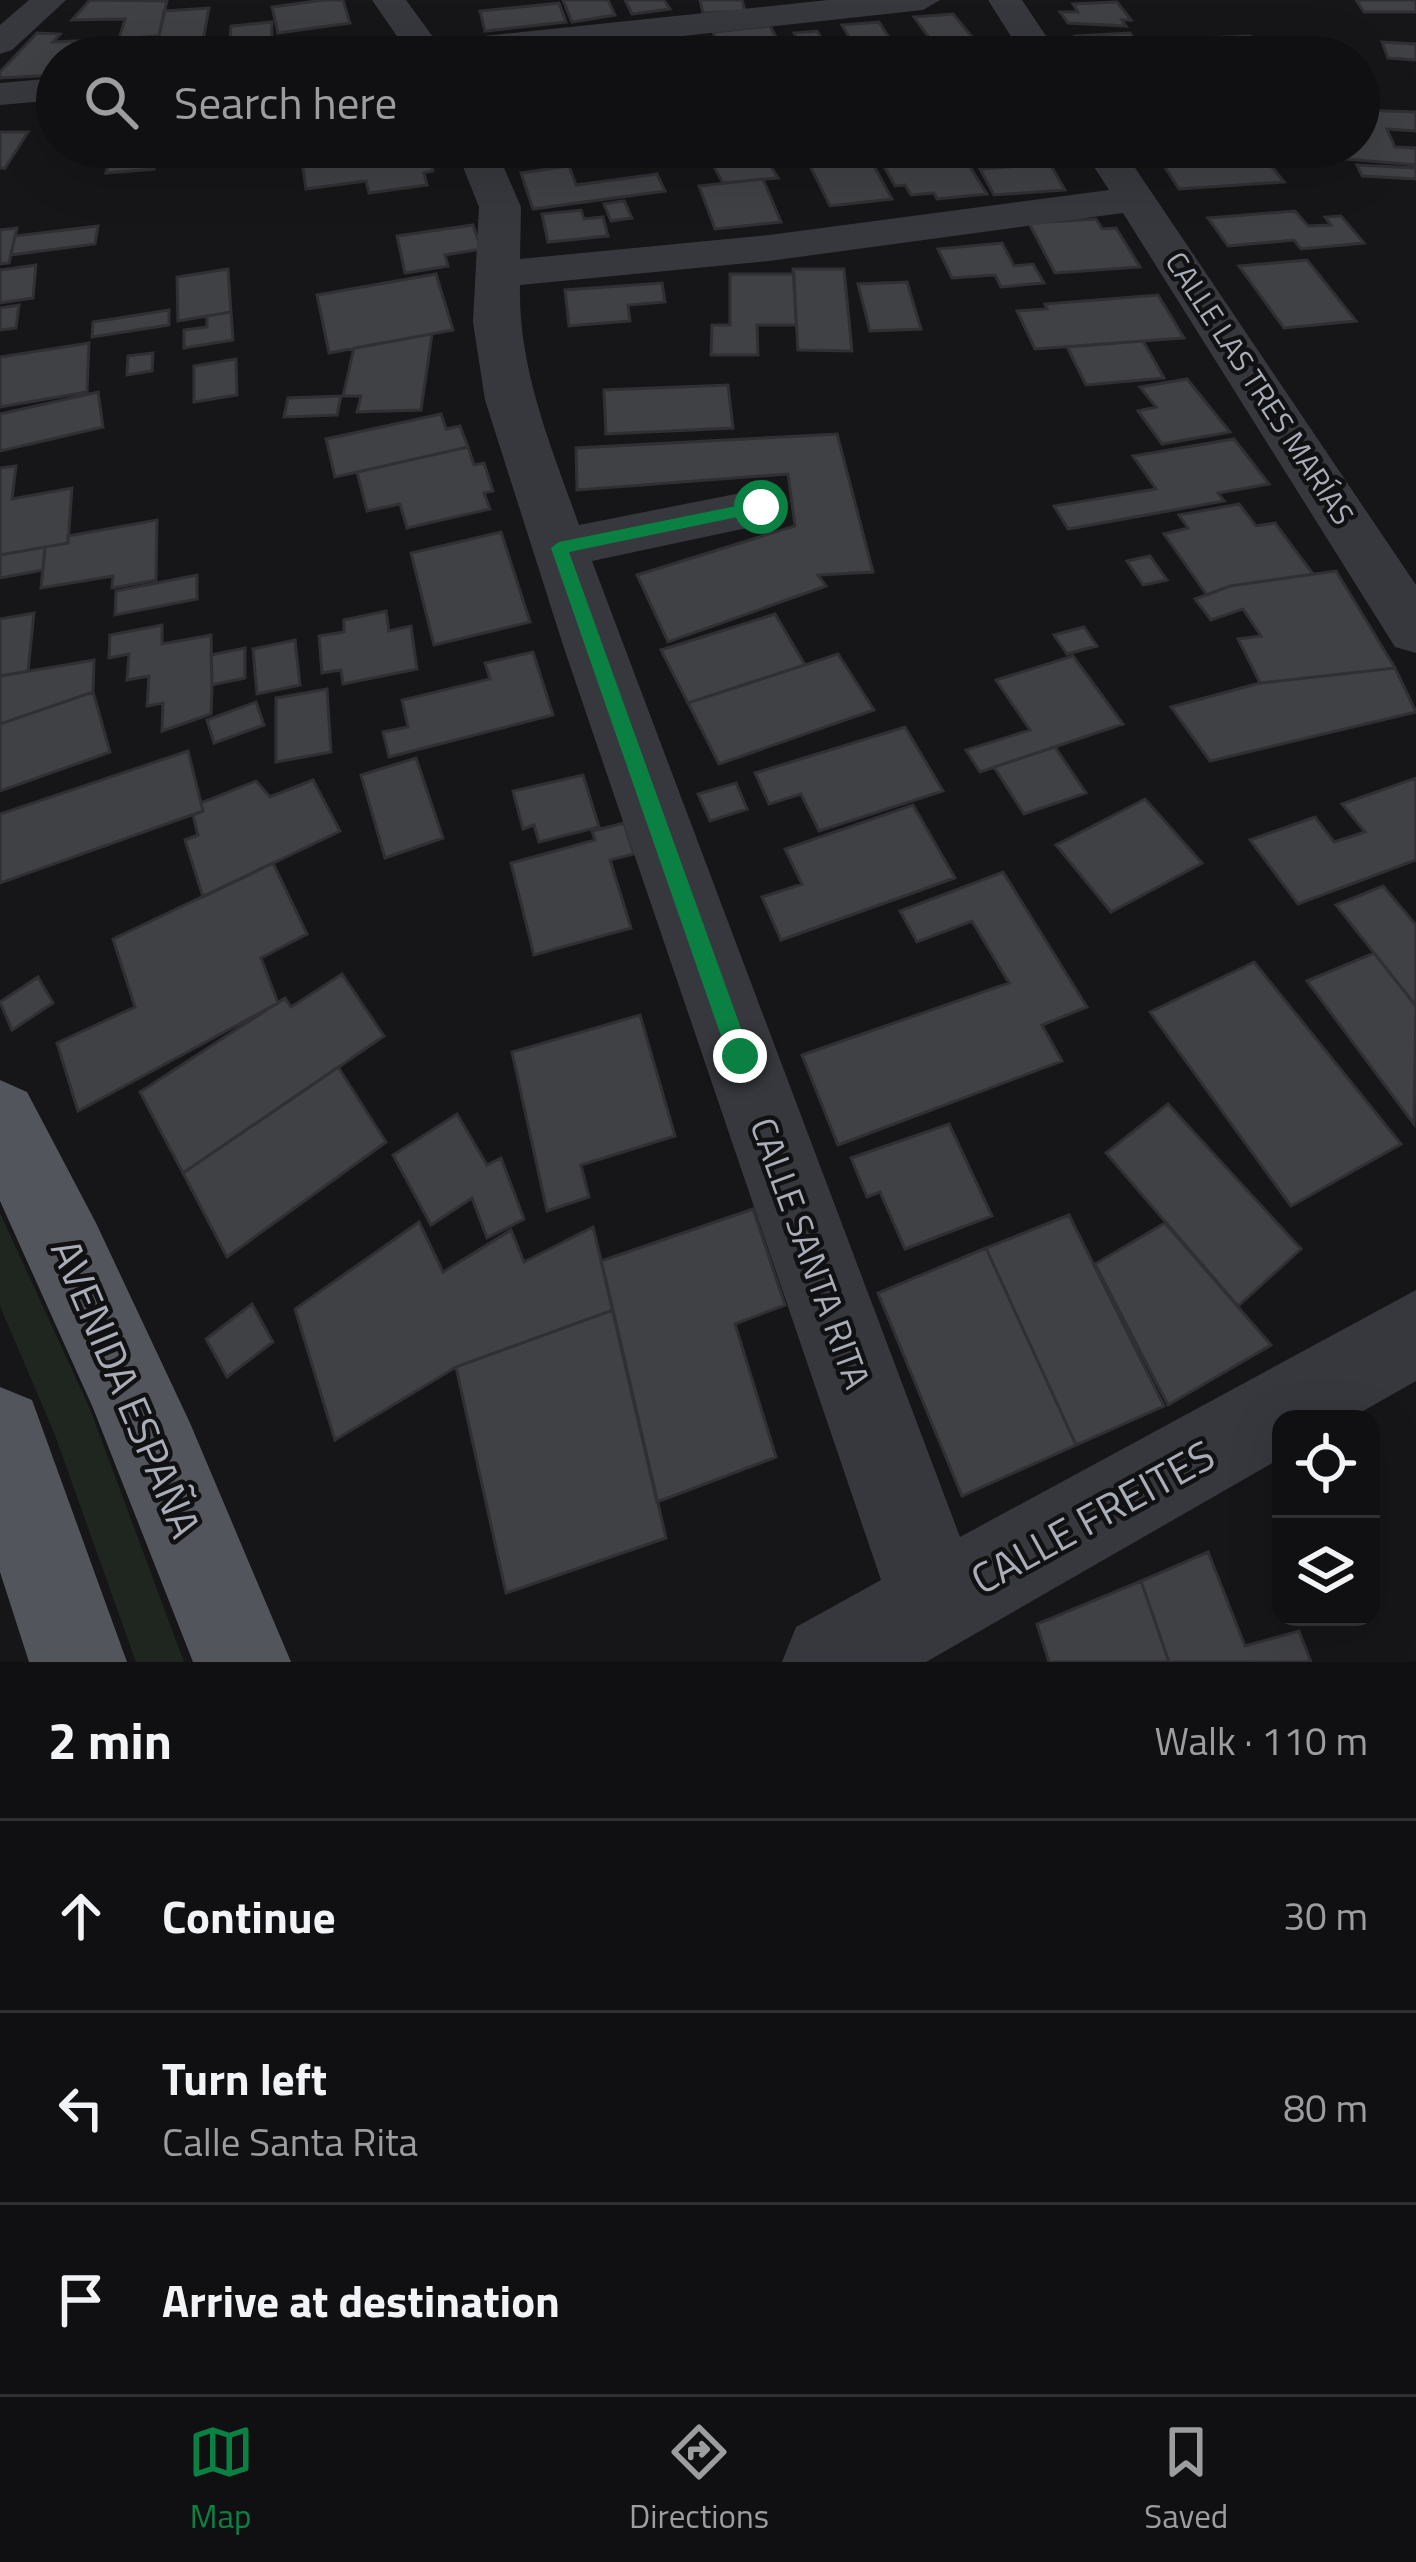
<!DOCTYPE html>
<meta charset="utf-8">
<style>
body{margin:0;font-family:"Titillium Web",sans-serif;background:#19191b;color:#f1f3f6}
.controls{position:absolute;right:36px;bottom:36px;display:grid;overflow:hidden;border-radius:24px;box-shadow:0 12px 48px #0002}
.controls button{width:108px;height:108px;display:grid;place-items:center;padding:0;border:0;border-bottom:3px solid #303032;background:#101012;color:#f1f3f6;font:60px sans-serif}
.stop{position:absolute;width:36px;height:36px;margin:-27px;border:9px solid #0b8043;border-radius:50%;background:#fff}
.stop.end{background:#0b8043;border-color:#fff;box-shadow:0 3px 12px #0008}
.list{margin:0;padding:0;list-style:none}
h2{display:flex;justify-content:space-between;align-items:center;height:156px;margin:0;padding:0 48px;font-size:51px}
h2 small{font-size:39px;font-weight:400;color:#9c9d9f}
.list li{display:grid;grid-template-columns:78px 1fr auto;gap:36px;align-items:center;box-sizing:border-box;height:192px;padding:0 48px;border-top:3px solid #303032}
.list b{display:block;font-size:45px;white-space:nowrap}
.list p{margin:0;font-size:39px;white-space:nowrap;color:#9c9d9f}
.list em{font-size:39px;font-style:normal;color:#9c9d9f}
.icon{flex:none;width:66px;height:66px;fill:none;stroke:currentColor;stroke-width:2;stroke-linecap:round;stroke-linejoin:round}
.map{position:relative;flex:none;width:1416px;height:1662px;overflow:hidden}
.search{position:absolute;background:#101012;box-shadow:0 12px 48px #0002;left:36px;right:36px;top:36px;height:132px;display:flex;align-items:center;gap:30px;box-sizing:border-box;padding:0 42px;border-radius:66px;color:#9c9d9f;font-size:45px}
.sheet{height:732px;background:#101012}
nav{display:flex;justify-content:space-around;align-items:center;box-sizing:border-box;height:168px;border-top:3px solid #303032;background:#101012;font-size:33px;color:#9c9d9f}
nav a{display:grid;justify-items:center;gap:6px}
nav .on{color:#0b8043}
.map>svg:first-child{display:block}
.green{fill:#1e261f}
.building{fill:#404145;stroke:#303034;stroke-width:3}
.lines{fill:none;stroke-linecap:round;stroke-linejoin:round}
.minor{fill:#37383d;fill-rule:evenodd}
.major{fill:#53555c;fill-rule:evenodd}
.route{fill:#0b8043}
.labels{text-anchor:middle;dominant-baseline:central;stroke-width:9;stroke-linejoin:round;paint-order:stroke}
.far-street-label{font-size:30px;fill:#a8adb8;stroke:#111113}
.street-label{font-size:36px;fill:#a8adb8;stroke:#111113}
.near-street-label{font-size:42px;fill:#a8adb8;stroke:#111113}
</style>
<div class="map">
<svg width="1416" height="1662" viewBox="0 0 1416 1662">
<rect width="100%" height="100%" fill="#161618"/>
<!-- green -->
<path class="green" d="M 0,1213 L 90,1409 L 184,1662 L 136,1662 L 55,1435 L 0,1306 Z"/>
<!-- building -->
<path class="building" d="M 90,0 L 167,1 L 159,36 L 119,39 L 125,19 L 72,20 Z
M 324,0 L 343,0 L 350,23 L 278,33 L 272,7 Z
M 563,0 L 608,0 L 615,15 L 572,22 Z
M 625,0 L 664,0 L 670,9 L 632,14 Z
M 700,0 L 742,0 L 745,11 L 703,13 Z
M 1356,0 L 1416,0 L 1416,12 L 1364,12 Z
M 1117,2 L 1131,20 L 1122,20 L 1126,26 L 1068,23 L 1060,12 L 1078,12 L 1073,4 Z
M 559,3 L 566,22 L 485,31 L 480,11 Z
M 209,8 L 200,57 L 155,57 L 164,11 Z
M 953,14 L 978,44 L 936,47 L 914,17 Z
M 272,22 L 271,56 L 229,52 L 231,26 Z
M 879,22 L 897,50 L 859,54 L 842,25 Z
M 770,26 L 787,57 L 725,57 L 713,32 Z
M 817,31 L 833,57 L 787,57 L 785,53 L 805,51 L 794,33 Z
M 37,33 L 60,34 L 53,42 L 74,41 L 69,57 L 57,57 L 57,75 L 0,78 L 0,72 Z
M 1130,33 L 1142,51 L 1086,54 L 1075,36 Z
M 159,36 L 155,57 L 120,57 L 122,49 L 116,50 L 119,39 Z
M 1250,36 L 1266,57 L 1193,57 L 1180,39 Z
M 74,41 L 113,41 L 110,50 L 122,49 L 120,57 L 69,57 Z
M 685,41 L 692,57 L 639,57 L 635,46 Z
M 1006,42 L 1017,57 L 942,57 L 936,47 Z
M 1382,42 L 1416,44 L 1416,60 L 1388,58 Z
M 1359,110 L 1416,112 L 1416,131 L 1387,129 L 1395,147 L 1416,148 L 1416,165 L 1311,156 L 1308,147 L 1359,147 Z
M 0,132 L 28,132 L 5,168 L 0,168 Z
M 113,147 L 159,147 L 154,169 L 106,173 Z
M 401,147 L 426,147 L 433,171 L 424,173 L 427,185 L 369,193 L 366,181 L 306,189 L 302,161 Z
M 759,147 L 778,178 L 723,183 L 706,153 Z
M 928,147 L 935,154 L 960,151 L 987,194 L 937,199 L 934,193 L 911,195 L 905,185 L 895,186 L 876,152 Z
M 1260,152 L 1284,182 L 1179,189 L 1159,158 Z
M 868,155 L 892,199 L 830,206 L 808,162 Z
M 1050,164 L 1065,190 L 994,195 L 980,169 Z
M 1357,165 L 1416,168 L 1416,179 L 1362,176 Z
M 569,166 L 576,185 L 657,174 L 665,191 L 533,209 L 521,173 Z
M 763,179 L 781,222 L 715,229 L 699,186 Z
M 624,201 L 632,218 L 611,221 L 604,204 Z
M 581,210 L 584,219 L 603,217 L 608,236 L 548,242 L 542,214 Z
M 1295,211 L 1308,226 L 1331,225 L 1325,217 L 1341,216 L 1364,243 L 1301,249 L 1294,240 L 1228,246 L 1208,218 Z
M 1096,219 L 1102,229 L 1116,228 L 1140,267 L 1055,273 L 1029,223 Z
M 473,225 L 481,249 L 445,255 L 448,266 L 405,273 L 397,236 Z
M 98,226 L 95,244 L 11,255 L 15,236 Z
M 17,228 L 9,263 L 0,264 L 0,230 Z
M 1002,243 L 1014,266 L 1033,264 L 1044,283 L 1001,287 L 995,275 L 952,278 L 938,249 Z
M 1307,260 L 1356,321 L 1284,328 L 1239,266 Z
M 36,265 L 33,298 L 0,303 L 0,270 Z
M 228,269 L 231,312 L 178,321 L 177,277 Z
M 793,269 L 844,269 L 852,351 L 798,350 Z
M 436,274 L 453,330 L 329,353 L 317,295 Z
M 730,274 L 794,274 L 796,325 L 757,325 L 758,355 L 711,355 L 712,325 L 730,325 Z
M 907,282 L 921,329 L 870,331 L 858,284 Z
M 662,283 L 665,302 L 628,305 L 630,321 L 569,326 L 565,290 Z
M 1158,295 L 1184,338 L 1035,349 L 1017,311 L 1047,309 L 1045,304 Z
M 19,305 L 16,328 L 0,330 L 0,308 Z
M 169,310 L 169,325 L 92,337 L 93,322 Z
M 231,312 L 233,340 L 184,348 L 184,330 L 207,327 L 207,316 Z
M 432,334 L 421,410 L 357,412 L 361,396 L 343,396 L 354,348 Z
M 1143,341 L 1164,378 L 1086,385 L 1067,347 Z
M 89,343 L 87,392 L 0,407 L 0,357 Z
M 153,353 L 152,371 L 127,375 L 128,356 Z
M 236,359 L 237,395 L 194,402 L 194,366 Z
M 1187,379 L 1230,432 L 1162,444 L 1138,411 L 1156,407 L 1140,387 Z
M 728,385 L 733,428 L 606,434 L 604,390 Z
M 98,392 L 103,427 L 0,451 L 0,414 Z
M 341,396 L 337,415 L 284,417 L 288,398 Z
M 441,414 L 446,429 L 460,426 L 468,447 L 335,477 L 326,439 Z
M 837,434 L 873,572 L 818,575 L 826,586 L 668,642 L 637,575 L 795,526 L 788,474 L 577,490 L 576,448 Z
M 1234,439 L 1269,484 L 1218,493 L 1224,501 L 1068,529 L 1054,506 L 1156,489 L 1133,456 Z
M 468,447 L 474,465 L 484,463 L 493,491 L 484,493 L 490,509 L 407,528 L 400,504 L 367,511 L 357,472 Z
M 16,466 L 12,499 L 72,488 L 68,543 L 0,555 L 0,468 Z
M 1239,504 L 1256,526 L 1275,523 L 1313,574 L 1230,586 L 1207,595 L 1164,534 L 1188,528 L 1179,515 Z
M 157,520 L 156,580 L 112,588 L 113,576 L 41,588 L 45,547 L 68,543 L 68,536 Z
M 501,532 L 530,622 L 434,645 L 411,553 Z
M 45,547 L 43,570 L 0,578 L 0,555 Z
M 1150,556 L 1167,580 L 1143,585 L 1127,561 Z
M 1336,571 L 1395,668 L 1260,683 L 1238,639 L 1261,636 L 1243,609 L 1211,620 L 1195,599 L 1230,586 Z
M 197,575 L 197,599 L 115,615 L 116,591 Z
M 386,611 L 389,631 L 411,626 L 417,669 L 343,684 L 341,670 L 322,673 L 319,636 L 344,632 L 344,620 Z
M 34,613 L 28,671 L 0,676 L 0,619 Z
M 775,614 L 805,665 L 688,703 L 661,650 Z
M 162,625 L 162,644 L 211,635 L 212,685 L 211,714 L 162,731 L 163,703 L 147,706 L 149,676 L 127,680 L 129,654 L 109,658 L 110,635 Z
M 1084,627 L 1097,646 L 1067,654 L 1054,635 Z
M 295,640 L 300,685 L 257,694 L 253,649 Z
M 245,648 L 245,678 L 212,685 L 211,655 Z
M 533,652 L 553,715 L 389,757 L 383,732 L 408,727 L 402,700 L 490,679 L 485,663 Z
M 838,654 L 874,710 L 719,764 L 688,703 Z
M 1073,656 L 1123,724 L 980,772 L 966,750 L 1030,730 L 996,680 Z
M 94,660 L 93,692 L 0,724 L 0,676 Z
M 1395,668 L 1416,712 L 1210,761 L 1171,707 L 1260,683 Z
M 327,689 L 331,752 L 276,762 L 276,698 Z
M 93,692 L 110,752 L 0,791 L 0,724 Z
M 256,702 L 264,725 L 214,743 L 207,720 Z
M 905,727 L 943,791 L 819,831 L 801,794 L 769,804 L 755,773 Z
M 1055,747 L 1086,793 L 1024,814 L 994,767 Z
M 188,751 L 203,811 L 0,883 L 0,814 Z
M 416,758 L 443,838 L 385,858 L 361,775 Z
M 583,775 L 599,827 L 539,842 L 534,825 L 523,829 L 513,791 Z
M 1416,778 L 1416,860 L 1298,904 L 1250,840 L 1315,817 L 1334,842 L 1365,832 L 1342,804 Z
M 313,780 L 340,831 L 203,897 L 185,840 L 198,835 L 193,815 L 203,811 L 201,803 L 256,781 L 270,797 Z
M 736,783 L 747,809 L 710,821 L 698,794 Z
M 1145,799 L 1202,863 L 1111,912 L 1056,845 Z
M 913,805 L 955,878 L 781,940 L 762,897 L 802,884 L 785,849 Z
M 624,823 L 634,854 L 610,860 L 631,928 L 534,955 L 511,863 L 595,840 L 592,831 Z
M 273,863 L 307,934 L 261,958 L 278,1003 L 78,1111 L 57,1043 L 135,1007 L 113,939 Z
M 1003,872 L 1087,1007 L 1042,1025 L 1062,1061 L 838,1145 L 802,1055 L 1009,983 L 972,921 L 917,942 L 900,911 Z
M 1383,886 L 1416,925 L 1416,1006 L 1336,905 Z
M 1374,953 L 1416,1006 L 1414,1124 L 1307,981 Z
M 1254,962 L 1401,1144 L 1291,1206 L 1150,1012 Z
M 342,974 L 384,1036 L 183,1173 L 140,1092 L 285,998 L 291,1007 Z
M 38,977 L 53,1003 L 12,1030 L 0,1002 Z
M 640,1015 L 675,1136 L 581,1165 L 589,1197 L 547,1211 L 512,1052 Z
M 338,1067 L 386,1142 L 227,1257 L 183,1173 Z
M 1168,1104 L 1301,1249 L 1238,1306 L 1106,1153 Z
M 457,1114 L 487,1165 L 501,1158 L 524,1219 L 487,1238 L 472,1198 L 431,1225 L 393,1155 Z
M 949,1124 L 992,1216 L 905,1249 L 880,1192 L 867,1197 L 851,1158 Z
M 753,1209 L 785,1305 L 735,1324 L 776,1457 L 657,1502 L 601,1261 Z
M 1069,1215 L 1164,1406 L 1076,1445 L 986,1248 Z
M 419,1222 L 443,1272 L 511,1230 L 524,1262 L 593,1227 L 613,1310 L 456,1367 L 335,1440 L 295,1309 Z
M 1165,1223 L 1271,1345 L 1168,1405 L 1095,1264 Z
M 986,1248 L 1076,1445 L 962,1496 L 878,1293 Z
M 252,1304 L 273,1342 L 227,1377 L 206,1339 Z
M 613,1310 L 666,1538 L 506,1593 L 456,1367 Z
M 1208,1552 L 1245,1646 L 1299,1631 L 1311,1662 L 1169,1662 L 1141,1581 Z
M 1141,1581 L 1169,1662 L 1049,1662 L 1037,1624 Z"/>
<g class="lines">
<!-- minor -->
<path class="minor" d="M 29,0 L 66,0 L 12,50 L 0,54 L 0,25 Z
M 372,0 L 406,0 L 436,41 L 828,0 L 940,0 L 923,10 L 488,57 L 371,57 L 376,49 L 403,45 Z
M 988,0 L 1022,0 L 1060,57 L 1024,57 Z
M 57,78 L 57,100 L 0,105 L 0,83 Z
M 455,147 L 495,147 L 521,207 L 520,259 L 769,235 L 1109,190 L 1081,147 L 1121,147 L 1416,585 L 1416,653 L 1395,647 L 1123,213 L 769,261 L 520,285 C 518,369 551,446 579,525 L 761,489 L 780,494 L 788,507 L 780,520 L 761,525 L 592,561 L 960,1537 L 1416,1290 L 1416,1381 L 1349,1419 L 1281,1419 L 1281,1458 L 926,1662 L 782,1662 L 796,1627 L 881,1580 L 564,648 L 485,400 L 473,322 L 479,207 Z"/>
<!-- major -->
<path class="major" d="M 0,1080 L 27,1092 L 96,1223 L 190,1423 L 291,1662 L 193,1662 L 93,1408 L 0,1201 Z
M 0,1387 L 32,1400 L 127,1662 L 29,1662 L 0,1572 Z"/>
</g>
<!-- route -->
<path class="route" d="M 761,501 L 769,507 L 767,511 L 569,552 L 751,1056 L 740,1067 L 728,1056 L 551,548 L 559,542 Z"/>
<g class="labels">
<!-- far-street labels -->
<g class="far-street-label">
<text transform="translate(1260 388) rotate(57)">CALLE LAS TRES MARÍAS</text>
</g>
<!-- street labels -->
<g class="street-label">
<text transform="translate(811 1253) rotate(70)">CALLE SANTA RITA</text>
</g>
<!-- near-street labels -->
<g class="near-street-label">
<text transform="translate(127 1388) rotate(67)">AVENIDA ESPAÑA</text>
<text transform="translate(1092 1516) rotate(-29)">CALLE FREITES</text>
</g>
</g>
</svg>
<div class="controls">
<button><svg class="icon" aria-label="locate" viewBox="0 0 24 24"><circle cx="12" cy="12" r="6"/><path d="M12 2v4M12 18v4M2 12h4M18 12h4"/></svg></button>
<button><svg class="icon" aria-label="layers" viewBox="0 0 24 24"><path d="M12 4l9 5-9 5-9-5zM3 14l9 5 9-5"/></svg></button>
</div>
<div class="stop" style="left:761px;top:507px"></div>
<div class="stop end" style="left:740px;top:1056px"></div>
<div class="search"><svg class="icon" aria-label="search" viewBox="0 0 24 24"><circle cx="10" cy="10" r="6"/><path d="M15 15l6 6"/></svg>Search here</div>
</div>
<section class="sheet">
<h2>2 min<small>Walk · 110 m</small></h2>
<ul class="list">
<li><svg class="icon" aria-label="ahead" viewBox="0 0 24 24"><path d="M12 20V5M6 11l6-6 6 6"/></svg><div><b>Continue</b></div><em>30 m</em></li>
<li><svg class="icon" aria-label="left" viewBox="0 0 24 24"><path d="M17 20v-9H6M10 6l-5 5 5 5"/></svg><div><b>Turn left</b><p>Calle Santa Rita</p></div><em>80 m</em></li>
<li><svg class="icon" aria-label="arrive" viewBox="0 0 24 24"><path d="M6 21V4h12l-3 4 3 4H6"/></svg><div><b>Arrive at destination</b></div></li>
</ul>
</section>
<nav>
<a class="on"><svg class="icon" aria-label="map" viewBox="0 0 24 24"><path d="M3 6l6-2 6 2 6-2v14l-6 2-6-2-6 2zM9 4v14M15 6v14"/></svg>Map</a>
<a><svg class="icon" aria-label="directions" viewBox="0 0 24 24"><path d="M12 3l9 9-9 9-9-9zM9 14v-3h6M13 9l2 2-2 2"/></svg>Directions</a>
<a><svg class="icon" aria-label="saved" viewBox="0 0 24 24"><path d="M7 4h10v16l-5-4-5 4z"/></svg>Saved</a>
</nav>
